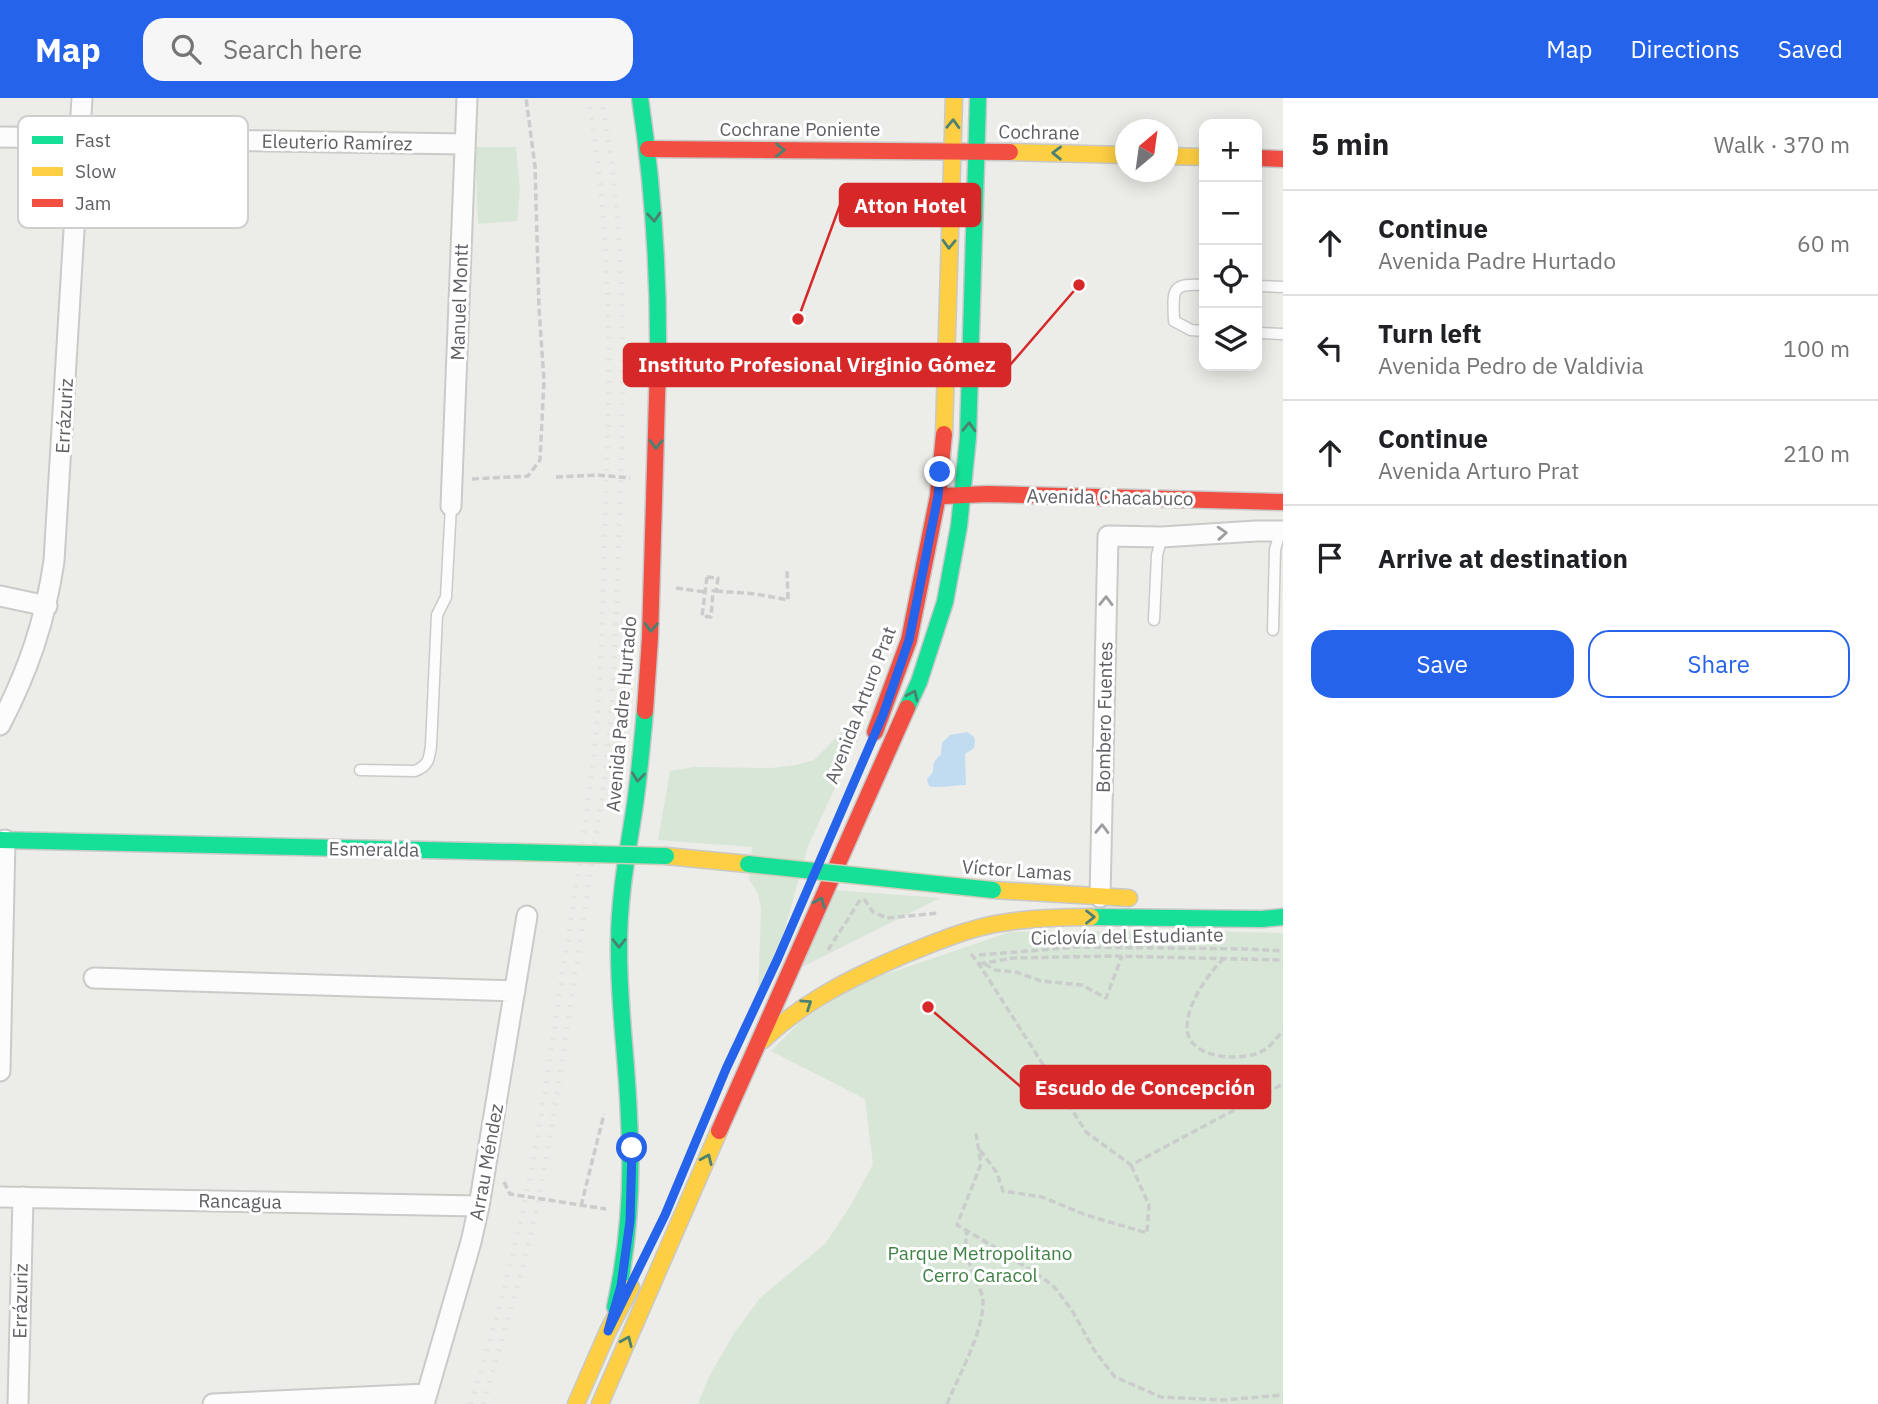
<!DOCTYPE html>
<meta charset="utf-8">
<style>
body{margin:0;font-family:"IBM Plex Sans",sans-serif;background:#f6f6f6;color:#202124}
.controls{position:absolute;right:21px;top:21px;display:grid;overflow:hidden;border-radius:14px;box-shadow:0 4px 18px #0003}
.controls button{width:63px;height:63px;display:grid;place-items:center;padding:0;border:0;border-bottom:2px solid #e0e0e0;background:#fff;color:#202124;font:35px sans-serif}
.compass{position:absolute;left:1115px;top:21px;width:63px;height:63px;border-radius:50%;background:#fff;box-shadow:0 4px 18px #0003;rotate:29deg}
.stop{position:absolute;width:21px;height:21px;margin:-16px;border:5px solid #2563eb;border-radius:50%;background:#fff}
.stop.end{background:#2563eb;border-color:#fff;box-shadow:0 2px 7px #0008}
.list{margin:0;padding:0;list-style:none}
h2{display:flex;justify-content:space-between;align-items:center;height:91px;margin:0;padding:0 28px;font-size:30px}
h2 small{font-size:23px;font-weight:400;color:#757577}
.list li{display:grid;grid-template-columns:46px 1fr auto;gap:21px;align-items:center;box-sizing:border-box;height:105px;padding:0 28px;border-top:2px solid #e0e0e0}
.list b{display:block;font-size:26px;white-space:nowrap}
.list p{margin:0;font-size:23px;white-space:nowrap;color:#757577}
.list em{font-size:23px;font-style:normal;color:#757577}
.actions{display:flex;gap:14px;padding:21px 28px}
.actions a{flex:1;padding:16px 0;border:2px solid #2563eb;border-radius:21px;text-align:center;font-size:24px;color:#2563eb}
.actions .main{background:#2563eb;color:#fff}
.icon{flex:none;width:38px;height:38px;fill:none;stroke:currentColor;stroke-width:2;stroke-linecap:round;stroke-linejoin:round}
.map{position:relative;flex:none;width:1283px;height:1306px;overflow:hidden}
header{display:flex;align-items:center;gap:42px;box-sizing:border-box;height:98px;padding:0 35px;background:#2563eb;color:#fff}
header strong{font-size:33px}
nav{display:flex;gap:38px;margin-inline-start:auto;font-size:24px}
.search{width:490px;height:63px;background:#f6f6f6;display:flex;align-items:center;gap:18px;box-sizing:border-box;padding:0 24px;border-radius:21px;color:#757577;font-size:26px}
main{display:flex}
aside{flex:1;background:#fff}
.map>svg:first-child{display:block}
.green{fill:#d7e6d6}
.water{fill:#c1dbf1}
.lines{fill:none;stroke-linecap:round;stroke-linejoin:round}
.lane-casing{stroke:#cacac9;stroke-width:13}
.street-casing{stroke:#cacac9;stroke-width:23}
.fast-casing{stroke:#c8c8c8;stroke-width:19}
.slow-casing{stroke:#c8c8c8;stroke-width:19}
.jam-casing{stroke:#c8c8c8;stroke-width:19}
.path{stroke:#cacdcb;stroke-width:3.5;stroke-dasharray:7 3.5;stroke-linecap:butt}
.lane{stroke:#fcfcfc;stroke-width:10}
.street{stroke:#fcfcfc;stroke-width:19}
.fast{stroke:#16e098;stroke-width:16}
.slow{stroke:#ffcf43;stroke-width:16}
.jam{stroke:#f24e42;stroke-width:16}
.rail{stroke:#e3e3e2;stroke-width:5;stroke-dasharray:2 9;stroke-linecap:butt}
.fast-bridge-casing{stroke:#d1ccb9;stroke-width:19;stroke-linecap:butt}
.fast-bridge{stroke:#16e098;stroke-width:16}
.oneway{stroke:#4c8071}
.oneway2{stroke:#9d9ea1}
.route{stroke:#2563eb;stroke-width:9}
.labels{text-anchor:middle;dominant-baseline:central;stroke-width:6;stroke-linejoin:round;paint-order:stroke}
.street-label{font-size:19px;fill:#5e6064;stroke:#fff}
.park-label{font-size:19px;fill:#408146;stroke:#fff}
.key{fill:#fff;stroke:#cfcfd0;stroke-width:2}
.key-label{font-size:19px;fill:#5e6064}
.leader{fill:none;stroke:#d62828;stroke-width:2.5}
.callout-dot{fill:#d62828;stroke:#fff;stroke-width:2.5}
.callout{fill:#d62828;stroke:#d62828;stroke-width:2.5}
.callout-label{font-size:21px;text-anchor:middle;font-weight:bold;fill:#fff}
</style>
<header>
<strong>Map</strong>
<div class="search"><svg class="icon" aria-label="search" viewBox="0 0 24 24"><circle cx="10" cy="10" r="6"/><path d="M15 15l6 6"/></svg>Search here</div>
<nav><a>Map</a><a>Directions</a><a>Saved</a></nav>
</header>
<main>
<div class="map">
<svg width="1283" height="1306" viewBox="0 0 1283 1306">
<rect width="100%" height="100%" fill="#ecece8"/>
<!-- green -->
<path class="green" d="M 475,49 L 516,49 L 520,92 L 517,123 L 478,126 Z
M 842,634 L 860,636 L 808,748 L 778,855 L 758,903 L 761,810 L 758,796 L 749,781 L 752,749 L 658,742 L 670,673 L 694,669 L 771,670 L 797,667 L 814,662 Z
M 834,792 L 940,800 L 798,871 Z
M 1180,833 L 1283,835 L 1283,1306 L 698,1306 L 709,1279 L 733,1237 L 760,1200 L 825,1146 L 851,1107 L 873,1066 L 865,1001 L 771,953 L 801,923 L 860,885 L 1010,834 Z"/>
<!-- water -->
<path class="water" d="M 967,634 L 974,639 L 975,644 L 974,650 L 965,656 L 966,687 C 955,687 937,691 929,688 L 927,681 L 933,674 L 934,664 L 941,656 L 942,645 L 950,637 Z"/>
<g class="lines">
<!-- lane casing -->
<g class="lane-casing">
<path id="lane" d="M 1204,187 C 1170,185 1173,192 1174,223 L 1191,232 L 1204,233
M 1257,188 L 1283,189
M 1257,235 L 1283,236
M 1154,522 L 1157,457 L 1162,439
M 1273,532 L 1275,452 L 1278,441 L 1283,433
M 360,672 L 415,673 C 429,667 429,661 431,648 L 437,517 L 446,499 L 451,408"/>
</g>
<!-- street casing -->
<g class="street-casing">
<path id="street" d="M 0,39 L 465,46
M 451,408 L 467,0
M 0,498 L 47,508
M 0,627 C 28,573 45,524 54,463 L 82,0
M 1100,799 L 1108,438 L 1162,439 L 1256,433 L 1283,433
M 94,880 L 515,893
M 0,973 L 5,742
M 0,1099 L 479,1108
M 18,1306 L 23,1099
M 213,1306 L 427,1296
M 424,1306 L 471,1144 L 479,1108 L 527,818"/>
</g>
<!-- fast casing -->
<g class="fast-casing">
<path id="fast" d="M 640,0 C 653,88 659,176 658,265
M 907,610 L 919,584 L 945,504 L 959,428 L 968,339 L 978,0
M 0,742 L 515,754
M 1091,819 L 1262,821 L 1283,819
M 615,1209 C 629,1146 633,1084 629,1020 C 627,961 618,903 619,845 C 619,801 627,757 634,713 C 639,680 642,647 645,613"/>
</g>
<!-- slow casing -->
<g class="slow-casing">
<path id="slow" d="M 1010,54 L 1126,57
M 1168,58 L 1204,59
M 944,336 L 954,0
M 666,758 L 748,766
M 993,792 L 1129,800
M 763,942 C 804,903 853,879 904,857 C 934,845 964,832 995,826 C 1027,820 1059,819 1091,819
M 576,1306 L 608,1233 L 631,1189
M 600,1306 L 719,1033"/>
</g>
<!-- jam casing -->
<g class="jam-casing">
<path id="jam" d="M 648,51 L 1010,54
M 1257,60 L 1283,61
M 944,398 L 987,396 L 1283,404
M 645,613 L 650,540 L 658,265
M 875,634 L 909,542 L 938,398 L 944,336
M 719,1033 L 907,610"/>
</g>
<!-- path -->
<path class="path" d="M 556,379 L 598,377 L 630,380
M 472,381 L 528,378 L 540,362 L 544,283 L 539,210 L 535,68 L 526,0
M 707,479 L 718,480 L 716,493 L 713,493 L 711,519 L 702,518 Z
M 676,490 L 705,494
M 716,493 L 756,496 L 788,502 L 787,471
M 864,801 L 873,814 L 887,820 L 939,815
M 828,852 L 860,802
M 971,856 L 979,866 L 1086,1034 L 1131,1067 L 1283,986
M 979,857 L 1078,849 L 1247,851 L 1283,853
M 1224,860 C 1208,876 1182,912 1188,936 C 1195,962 1245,964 1264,952 C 1272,947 1277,939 1283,933
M 979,866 L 1013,860 L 1111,858 L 1283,862
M 985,866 L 995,872 L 1016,874 L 1041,883 L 1082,887 L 1106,900 L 1122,858
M 976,1035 L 981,1066 L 957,1127 L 993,1148 L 1047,1183 L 1056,1191 L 1073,1214 L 1094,1252 L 1115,1279 L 1161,1299 L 1223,1302 L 1283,1297
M 980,1052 L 997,1075 L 1003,1093 L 1042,1099 L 1086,1117 L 1147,1135 L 1149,1107 L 1131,1067
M 504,1084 L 510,1096 L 606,1111
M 581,1108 L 604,1016
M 947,1306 C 959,1277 984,1233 983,1202 C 983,1197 979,1191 978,1186 C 970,1169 963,1152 967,1133"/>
<!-- lane -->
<use href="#lane" class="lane"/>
<!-- street -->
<use href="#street" class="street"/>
<!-- fast -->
<use href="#fast" class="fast"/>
<!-- slow -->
<use href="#slow" class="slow"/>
<!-- jam -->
<use href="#jam" class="jam"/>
<!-- rail -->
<path class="rail" d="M 471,1306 C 487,1253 503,1200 515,1146 C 537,1058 549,968 562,878 C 575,793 590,708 597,622 C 602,558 603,494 605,430 C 610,285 614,143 588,0
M 483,1306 L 523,1169 L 539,1101 L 552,1027 L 603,693 C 615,596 617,499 620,402 C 624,267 627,132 601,0"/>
<!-- fast-bridge casing -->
<g class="fast-bridge-casing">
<path id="fast-bridge" d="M 515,754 L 666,758
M 748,766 L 993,792"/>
</g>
<!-- fast-bridge -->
<use href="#fast-bridge" class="fast-bridge"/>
</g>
<!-- one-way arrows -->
<defs><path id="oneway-chevron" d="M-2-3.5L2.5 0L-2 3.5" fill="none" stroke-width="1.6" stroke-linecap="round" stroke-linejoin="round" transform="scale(1.75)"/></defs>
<g class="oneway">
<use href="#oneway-chevron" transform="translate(953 26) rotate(-88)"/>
<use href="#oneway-chevron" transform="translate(780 52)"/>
<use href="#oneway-chevron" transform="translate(1057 55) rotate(-179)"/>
<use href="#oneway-chevron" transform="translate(654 119) rotate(85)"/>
<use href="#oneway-chevron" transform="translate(949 146) rotate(92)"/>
<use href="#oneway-chevron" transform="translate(969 329) rotate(-88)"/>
<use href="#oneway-chevron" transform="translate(656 346) rotate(91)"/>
<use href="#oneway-chevron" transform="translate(651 529) rotate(93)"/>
<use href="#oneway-chevron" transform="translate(913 597) rotate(-66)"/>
<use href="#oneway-chevron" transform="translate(638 679) rotate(97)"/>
<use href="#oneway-chevron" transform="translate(820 804) rotate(-66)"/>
<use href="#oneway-chevron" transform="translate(1090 819)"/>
<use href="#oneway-chevron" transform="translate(619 845) rotate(90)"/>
<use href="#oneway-chevron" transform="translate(807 906) rotate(-34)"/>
<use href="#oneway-chevron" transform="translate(707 1061) rotate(-66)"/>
<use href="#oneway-chevron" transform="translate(627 1243) rotate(-66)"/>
</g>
<g class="oneway2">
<use href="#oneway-chevron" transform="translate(1222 435) rotate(-4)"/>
<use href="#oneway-chevron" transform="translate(1106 503) rotate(-89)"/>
<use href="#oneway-chevron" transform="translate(1102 731) rotate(-89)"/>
</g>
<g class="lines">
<!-- route -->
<path class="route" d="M 632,1050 L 630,1123 L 621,1188 L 608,1233 L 665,1117 L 726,971 L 778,860 L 883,617 L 909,542 L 938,398 L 940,374"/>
</g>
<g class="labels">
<!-- street labels -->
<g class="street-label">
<text x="800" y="31">Cochrane Poniente</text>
<text transform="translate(1039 34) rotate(1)">Cochrane</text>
<text transform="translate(337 44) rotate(1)">Eleuterio Ramírez</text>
<text transform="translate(459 204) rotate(-88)">Manuel Montt</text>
<text transform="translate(64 318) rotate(-87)">Errázuriz</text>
<text transform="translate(1110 399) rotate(1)">Avenida Chacabuco</text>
<text transform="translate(860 607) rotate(-69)">Avenida Arturo Prat</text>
<text transform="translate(621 616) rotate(-85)">Avenida Padre Hurtado</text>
<text transform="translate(1104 619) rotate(-89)">Bombero Fuentes</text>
<text transform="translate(374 751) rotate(1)">Esmeralda</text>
<text transform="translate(1017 772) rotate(4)">Víctor Lamas</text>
<text transform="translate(1127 838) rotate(-1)">Ciclovía del Estudiante</text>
<text transform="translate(486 1064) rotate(-80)">Arrau Méndez</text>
<text transform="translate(240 1103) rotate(1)">Rancagua</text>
<text transform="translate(20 1203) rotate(-89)">Errázuriz</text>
</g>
<!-- park labels -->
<g class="park-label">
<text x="980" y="1155">Parque Metropolitano<tspan x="980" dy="22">Cerro Caracol</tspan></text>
</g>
</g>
<!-- legend -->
<rect x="18" y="18" width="230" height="112" rx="10" class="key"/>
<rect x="32" y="38" width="31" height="8" fill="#16e098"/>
<rect x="32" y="69" width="31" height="9" fill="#ffcf43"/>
<rect x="32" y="101" width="31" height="8" fill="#f24e42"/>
<g class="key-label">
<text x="75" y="49">Fast</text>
<text x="75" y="80">Slow</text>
<text x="75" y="112">Jam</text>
</g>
<!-- callouts -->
<path class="leader" d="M798 221L840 107M1079 187L1010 267M928 909L1021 989"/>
<g class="callout-dot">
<circle cx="798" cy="221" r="7"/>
<circle cx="1079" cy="187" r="7"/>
<circle cx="928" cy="909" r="7"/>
</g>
<g class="callout">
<rect x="840" y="86" width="140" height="42" rx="7"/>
<rect x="624" y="246" width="386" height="42" rx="7"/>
<rect x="1021" y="968" width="249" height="42" rx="7"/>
</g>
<g class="callout-label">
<text x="910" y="115">Atton Hotel</text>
<text x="817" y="274">Instituto Profesional Virginio Gómez</text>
<text x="1145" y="997">Escudo de Concepción</text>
</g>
</svg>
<div class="controls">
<button>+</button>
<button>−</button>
<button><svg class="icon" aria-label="locate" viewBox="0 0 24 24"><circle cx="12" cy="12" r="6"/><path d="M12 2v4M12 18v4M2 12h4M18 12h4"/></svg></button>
<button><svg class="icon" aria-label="layers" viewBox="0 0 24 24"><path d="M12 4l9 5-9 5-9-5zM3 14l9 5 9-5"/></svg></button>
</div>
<svg class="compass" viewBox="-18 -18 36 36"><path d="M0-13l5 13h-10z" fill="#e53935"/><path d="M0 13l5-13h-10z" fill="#757577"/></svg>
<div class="stop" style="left:632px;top:1050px"></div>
<div class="stop end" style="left:940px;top:374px"></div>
</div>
<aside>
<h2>5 min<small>Walk · 370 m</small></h2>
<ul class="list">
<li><svg class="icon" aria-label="ahead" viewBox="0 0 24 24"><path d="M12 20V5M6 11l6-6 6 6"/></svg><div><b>Continue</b><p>Avenida Padre Hurtado</p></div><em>60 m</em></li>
<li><svg class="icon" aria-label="left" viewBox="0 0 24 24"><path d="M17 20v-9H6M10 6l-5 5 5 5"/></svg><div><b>Turn left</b><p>Avenida Pedro de Valdivia</p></div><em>100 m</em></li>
<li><svg class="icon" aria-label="ahead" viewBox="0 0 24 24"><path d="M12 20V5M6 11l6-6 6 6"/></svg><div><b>Continue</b><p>Avenida Arturo Prat</p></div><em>210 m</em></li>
<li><svg class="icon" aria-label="arrive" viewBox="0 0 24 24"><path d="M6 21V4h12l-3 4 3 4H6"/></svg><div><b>Arrive at destination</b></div></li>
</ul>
<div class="actions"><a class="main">Save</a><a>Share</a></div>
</aside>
</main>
